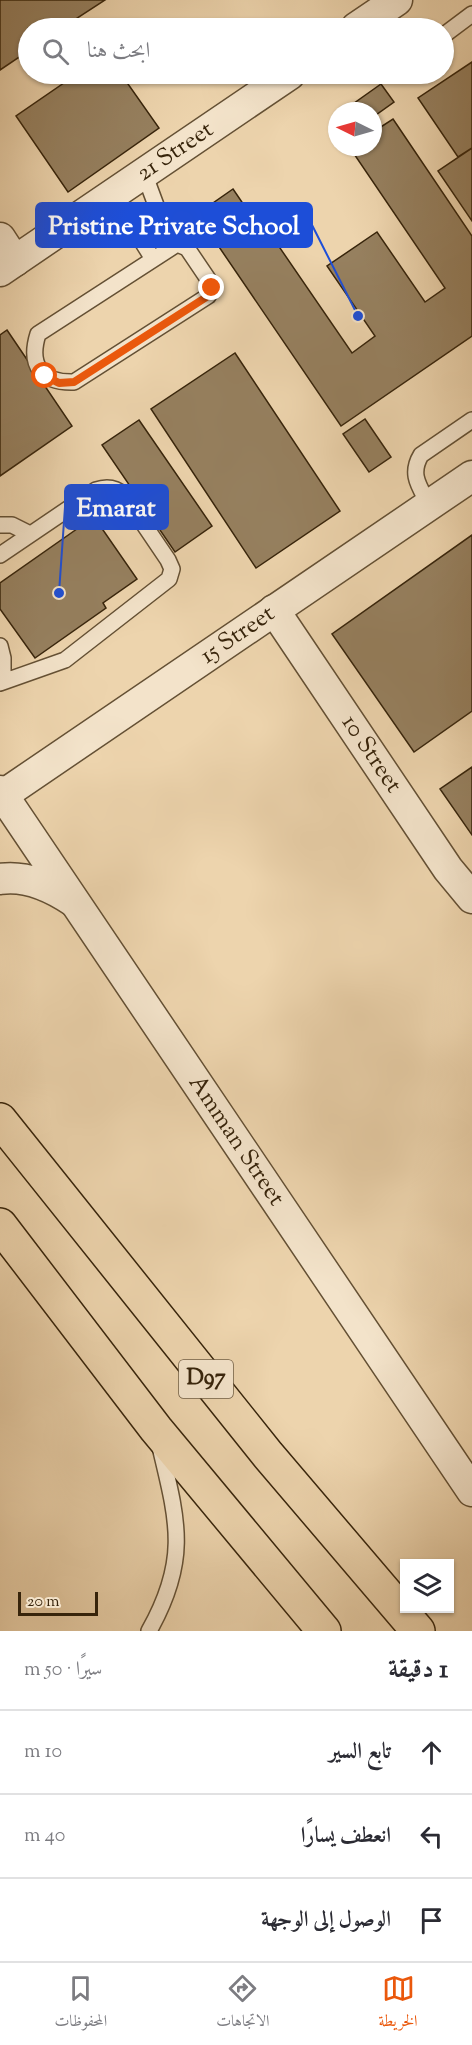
<!DOCTYPE html>
<html lang="ar">
<meta charset="utf-8">
<style>
body{margin:0;font-family:"Sorts Mill Goudy",Amiri,serif;background:#f2f2f3;color:#2b2b33;direction:rtl}
.controls{position:absolute;right:18px;bottom:18px;display:grid;overflow:hidden;border-radius:0px;box-shadow:0 2px 4px #0004}
.controls button{width:54px;height:54px;display:grid;place-items:center;padding:0;border:0;border-bottom:2px solid #e1e1e2;background:#fff;color:#2b2b33;font:30px sans-serif}
.compass{position:absolute;left:328px;top:102px;width:54px;height:54px;border-radius:50%;background:#fff;box-shadow:0 2px 4px #0004;rotate:275deg}
.scale{position:absolute;left:18px;bottom:15px;width:80px;box-sizing:border-box;padding-left:6px;border:3px solid #37240b;border-top:0;font-size:16px;line-height:21px;white-space:nowrap;color:#37240b;-webkit-text-stroke:4px #f3e3ca;paint-order:stroke}
.stop{position:absolute;width:18px;height:18px;margin:-14px;border:4px solid #ea580c;border-radius:50%;background:#fff}
.stop.end{background:#ea580c;border-color:#fff;box-shadow:0 2px 6px #0008}
.list{margin:0;padding:0;list-style:none}
h2{display:flex;justify-content:space-between;align-items:center;height:78px;margin:0;padding:0 24px;font-size:26px}
h2 small{font-size:20px;font-weight:400;color:#7c7c81}
.list li{display:grid;grid-template-columns:39px 1fr auto;gap:18px;align-items:center;box-sizing:border-box;height:84px;padding:0 24px;border-top:2px solid #e1e1e2}
.list b{display:block;font-size:22px;white-space:nowrap}
.list em{font-size:20px;font-style:normal;color:#7c7c81}
.icon{flex:none;width:33px;height:33px;fill:none;stroke:currentColor;stroke-width:2;stroke-linecap:round;stroke-linejoin:round}
.map{position:relative;flex:none;width:472px;height:1631px;overflow:hidden;direction:ltr}
.search{position:absolute;background:#fff;box-shadow:0 2px 4px #0004;left:18px;right:18px;top:18px;height:66px;display:flex;align-items:center;gap:15px;box-sizing:border-box;padding:0 21px;border-radius:33px;color:#7c7c81;font-size:22px}
.sheet{height:330px;background:#fff}
nav{display:flex;justify-content:space-around;align-items:center;box-sizing:border-box;height:84px;border-top:2px solid #e1e1e2;background:#fff;font-size:16px;color:#7c7c81}
nav a{display:grid;justify-items:center;gap:3px}
nav .on{color:#ea580c}
.map>svg:first-child{display:block}
.building{fill:#96805f;stroke:#37240b;stroke-width:1.5}
.lines{fill:none;stroke-linecap:round;stroke-linejoin:round}
.lane-casing{stroke:#645034;stroke-width:18}
.street-casing{stroke:#645034;stroke-width:33}
.primary-casing{stroke:#37240b;stroke-width:36}
.lane{stroke:#f3e3ca;stroke-width:15}
.street{stroke:#f3e3ca;stroke-width:30}
.primary{stroke:#edd4ad;stroke-width:33}
.route{stroke:#ea580c;stroke-width:8}
.labels{text-anchor:middle;dominant-baseline:central;stroke-width:4.5;stroke-linejoin:round;paint-order:stroke}
.shield{fill:#f3e3ca;stroke:#6f5d44;stroke-width:1.5}
.shield-label{font-size:22px;font-weight:bold;fill:#37240b}
.street-label{font-size:24px;fill:#37240b;stroke:#f3e3ca}
.leader{fill:none;stroke:#1d4ed8;stroke-width:2}
.callout-dot{fill:#1d4ed8;stroke:#f3e3ca;stroke-width:2}
.callout{fill:#1d4ed8;stroke:#1d4ed8;stroke-width:2}
.callout-label{font-size:26px;text-anchor:middle;font-weight:bold;fill:#fff}
</style>
<div class="map">
<svg width="472" height="1631" viewBox="0 0 472 1631">
<rect width="100%" height="100%" fill="#edd4ad"/>
<filter id="stains"><feTurbulence type="fractalNoise" baseFrequency=".00333" numOctaves="4"/><feColorMatrix values="0 0 0 0 .2 0 0 0 0 .09 0 0 0 0 .02 0 0 0 .5 -.17"/></filter>
<radialGradient id="worn" r=".72"><stop offset=".6" stop-color="#630" stop-opacity="0"/><stop offset="1" stop-color="#630" stop-opacity=".3"/></radialGradient>
<!-- building -->
<path class="building" d="M 0,0 L 105,0 L 62,28 L 28,28 L 28,51 L 0,70 Z
M 472,62 L 472,148 L 458,157 L 418,98 Z
M 77,74 L 121,74 L 159,128 L 68,192 L 16,116 Z
M 381,84 L 394,102 L 373,117 L 373,111 L 343,111 Z
M 393,119 L 472,236 L 472,336 L 341,426 L 215,241 L 256,213 L 352,353 L 375,336 L 327,266 L 377,232 L 425,302 L 445,288 L 350,148 L 373,147 L 373,132 Z
M 472,148 L 472,221 L 438,171 Z
M 233,189 L 246,208 L 206,236 L 193,217 Z
M 7,330 L 72,426 L 0,476 L 0,335 Z
M 235,353 L 340,511 L 256,568 L 151,409 Z
M 365,419 L 391,457 L 369,472 L 343,434 Z
M 139,420 L 212,526 L 175,552 L 102,445 Z
M 94,517 L 137,579 L 103,603 L 106,608 L 35,658 L 0,609 L 0,583 Z
M 472,535 L 472,711 L 414,752 L 332,634 Z
M 472,767 L 472,835 L 440,789 Z"/>
<g class="lines">
<!-- lane casing -->
<g class="lane-casing">
<path id="lane" d="M 444,35 L 472,14
M 144,173 L 157,208 L 179,244
M 113,195 L 153,259
M 177,244 L 187,248 L 212,285 L 211,291 L 208,296 L 74,382 C 42,383 28,366 38,334 Z
M 429,505 C 420,487 409,475 421,455 L 472,420
M 0,525 L 12,525 L 30,534
M 0,555 L 96,490 C 107,486 115,487 124,495 L 168,560 L 172,569 L 169,579 L 65,660 L 0,683
M 0,646 L 3,658 L 3,681
M 149,1631 C 189,1560 178,1522 160,1447"/>
</g>
<!-- street casing -->
<g class="street-casing">
<g id="street">
<path d="M 356,28 L 397,0"/>
<path d="M 0,238 L 15,261"/>
<path id="s1" d="M 0,271 L 290,74"/>
<path id="s2" d="M 274,610 L 448,869 L 472,898"/>
<path id="s3" d="M 0,791 L 472,1491"/>
<path id="s4" d="M 3,795 L 472,476"/>
<path d="M 0,879 C 26,875 52,887 73,901"/>
</g>
</g>
<!-- primary casing -->
<g class="primary-casing">
<path id="primary" d="M 0,1120 L 268,1455 L 418,1631
M 0,1225 L 156,1429 L 324,1631"/>
</g>
<!-- lane -->
<use href="#lane" class="lane"/>
<!-- street -->
<use href="#street" class="street"/>
<!-- primary -->
<use href="#primary" class="primary"/>
</g>
<g class="lines">
<!-- route -->
<path class="route" d="M 45,376 L 59,383 L 74,382 L 208,296 L 212,288"/>
</g>
<g class="labels">
<!-- shield labels -->
<rect class="shield" x="179" y="1360" width="54" height="38" rx="4.5"/>
<g class="shield-label">
<text x="206" y="1379">D97</text>
</g>
<!-- street labels -->
<g class="street-label">
<text stroke="none"><textPath href="#s1" startOffset="212">21 Street</textPath></text>
<text stroke="none"><textPath href="#s4" startOffset="284">15 Street</textPath></text>
<text stroke="none"><textPath href="#s2" startOffset="174">10 Street</textPath></text>
<text stroke="none"><textPath href="#s3" startOffset="422">Amman Street</textPath></text>
</g>
</g>
<!-- callouts -->
<path class="leader" d="M358 316L312 225M59 593L65 507"/>
<g class="callout-dot">
<circle cx="358" cy="316" r="6"/>
<circle cx="59" cy="593" r="6"/>
</g>
<g class="callout">
<rect x="36" y="203" width="276" height="44" rx="6"/>
<rect x="65" y="485" width="103" height="44" rx="6"/>
</g>
<g class="callout-label">
<text x="174" y="234">Pristine Private School</text>
<text x="116" y="516">Emarat</text>
</g>
<rect width="100%" height="100%" filter="url(#stains)"/>
<rect width="100%" height="100%" fill="url(#worn)"/>
</svg>
<div class="controls">
<button><svg class="icon" aria-label="layers" viewBox="0 0 24 24"><path d="M12 4l9 5-9 5-9-5zM3 14l9 5 9-5"/></svg></button>
</div>
<svg class="compass" viewBox="-18 -18 36 36"><path d="M0-13l5 13h-10z" fill="#e53935"/><path d="M0 13l5-13h-10z" fill="#7c7c81"/></svg>
<div class="scale">20 m</div>
<div class="stop" style="left:45px;top:376px"></div>
<div class="stop end" style="left:212px;top:288px"></div>
<div class="search"><svg class="icon" aria-label="search" viewBox="0 0 24 24"><circle cx="10" cy="10" r="6"/><path d="M15 15l6 6"/></svg>ابحث هنا</div>
</div>
<section class="sheet">
<h2>1 دقيقة<small>سيرًا · 50 m</small></h2>
<ul class="list">
<li><svg class="icon" aria-label="ahead" viewBox="0 0 24 24"><path d="M12 20V5M6 11l6-6 6 6"/></svg><div><b>تابع السير</b></div><em>10 m</em></li>
<li><svg class="icon" aria-label="left" viewBox="0 0 24 24"><path d="M17 20v-9H6M10 6l-5 5 5 5"/></svg><div><b>انعطف يسارًا</b></div><em>40 m</em></li>
<li><svg class="icon" aria-label="arrive" viewBox="0 0 24 24"><path d="M6 21V4h12l-3 4 3 4H6"/></svg><div><b>الوصول إلى الوجهة</b></div></li>
</ul>
</section>
<nav>
<a class="on"><svg class="icon" aria-label="map" viewBox="0 0 24 24"><path d="M3 6l6-2 6 2 6-2v14l-6 2-6-2-6 2zM9 4v14M15 6v14"/></svg>الخريطة</a>
<a><svg class="icon" aria-label="directions" viewBox="0 0 24 24"><path d="M12 3l9 9-9 9-9-9zM9 14v-3h6M13 9l2 2-2 2"/></svg>الاتجاهات</a>
<a><svg class="icon" aria-label="saved" viewBox="0 0 24 24"><path d="M7 4h10v16l-5-4-5 4z"/></svg>المحفوظات</a>
</nav>
